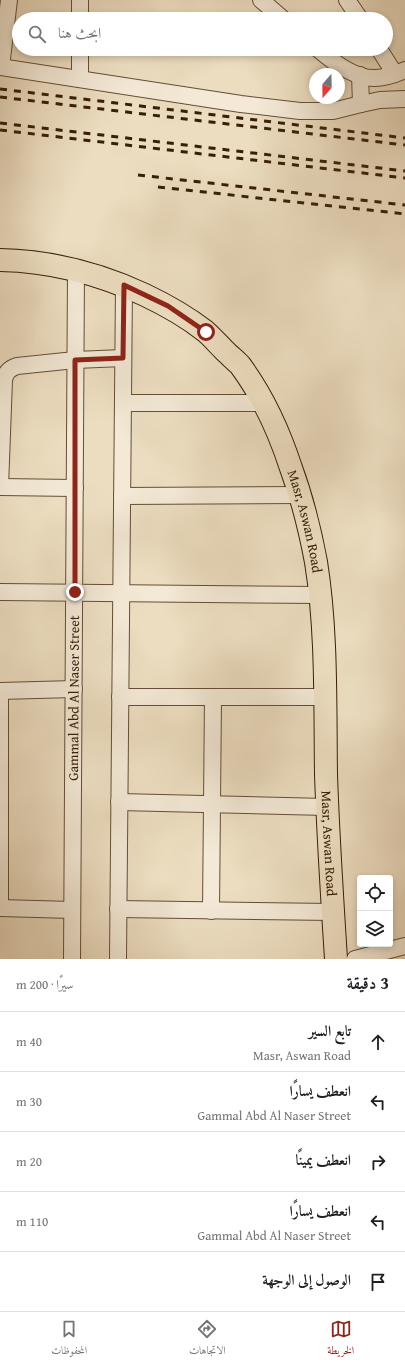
<!DOCTYPE html>
<html lang="ar">
<meta charset="utf-8">
<style>
body{margin:0;font-family:"Gentium Book Plus",Amiri,serif;background:#f6f6f6;color:#202124;direction:rtl}
.controls{position:absolute;right:12px;bottom:12px;display:grid;overflow:hidden;border-radius:4px;box-shadow:0 2px 6px #0003}
.controls button{width:36px;height:36px;display:grid;place-items:center;padding:0;border:0;border-bottom:1px solid #e0e0e0;background:#fff;color:#202124;font:20px sans-serif}
.compass{position:absolute;left:309px;top:68px;width:36px;height:36px;border-radius:50%;background:#fff;box-shadow:0 2px 6px #0003;rotate:200deg}
.stop{position:absolute;width:12px;height:12px;margin:-9px;border:3px solid #8f2418;border-radius:50%;background:#fff}
.stop.end{background:#8f2418;border-color:#fff;box-shadow:0 1px 4px #0008}
.list{margin:0;padding:0;list-style:none}
h2{display:flex;justify-content:space-between;align-items:center;height:52px;margin:0;padding:0 16px;font-size:17px}
h2 small{font-size:13px;font-weight:400;color:#757577}
.list li{display:grid;grid-template-columns:26px 1fr auto;gap:12px;align-items:center;box-sizing:border-box;height:60px;padding:0 16px;border-top:1px solid #e0e0e0}
.list b{display:block;font-size:15px;white-space:nowrap}
.list p{margin:0;font-size:13px;white-space:nowrap;color:#757577}
.list em{font-size:13px;font-style:normal;color:#757577}
.icon{flex:none;width:22px;height:22px;fill:none;stroke:currentColor;stroke-width:2;stroke-linecap:round;stroke-linejoin:round}
.map{position:relative;flex:none;width:405px;height:959px;overflow:hidden;direction:ltr}
.search{position:absolute;background:#fff;box-shadow:0 2px 6px #0003;left:12px;right:12px;top:12px;height:44px;display:flex;align-items:center;gap:10px;box-sizing:border-box;padding:0 14px;border-radius:22px;color:#757577;font-size:15px}
.sheet{height:352px;background:#fff}
nav{display:flex;justify-content:space-around;align-items:center;box-sizing:border-box;height:56px;border-top:1px solid #e0e0e0;background:#fff;font-size:11px;color:#757577}
nav a{display:grid;justify-items:center;gap:2px}
nav .on{color:#8f2418}
.map>svg:first-child{display:block}
.lines{fill:none;stroke-linecap:round;stroke-linejoin:round}
.minor-casing{stroke:#644e36;stroke-width:18}
.primary-casing{stroke:#371e08;stroke-width:24}
.minor{stroke:#f3e9d6;stroke-width:16}
.primary{stroke:#ecddc0;stroke-width:22}
.rail{stroke:#371e08;stroke-width:3;stroke-dasharray:7 7;stroke-linecap:butt}
.route{stroke:#8f2418;stroke-width:5}
.labels{text-anchor:middle;dominant-baseline:central;stroke-width:3;stroke-linejoin:round;paint-order:stroke}
.street-label{font-size:14px;fill:#371e08;stroke:#f3e9d6}
</style>
<div class="map">
<svg width="405" height="959" viewBox="0 0 405 959">
<rect width="100%" height="100%" fill="#ecddc0"/>
<filter id="stains"><feTurbulence type="fractalNoise" baseFrequency=".005" numOctaves="4"/><feColorMatrix values="0 0 0 0 .2 0 0 0 0 .09 0 0 0 0 .02 0 0 0 .5 -.17"/></filter>
<radialGradient id="worn" r=".72"><stop offset=".6" stop-color="#630" stop-opacity="0"/><stop offset="1" stop-color="#630" stop-opacity=".3"/></radialGradient>
<g class="lines">
<!-- minor casing -->
<g class="minor-casing">
<g id="minor">
<path d="M 261,0 L 283,19"/>
<path d="M 347,0 L 360,19"/>
<path d="M 80,19 L 80,0"/>
<path d="M 318,49 C 333,62 355,79 375,78 C 385,78 396,74 405,70"/>
<path d="M 379,49 L 395,74"/>
<path d="M 0,67 L 241,104 L 300,111 L 333,111 L 361,104 L 380,100 L 405,99"/>
<path d="M 1,67 L 9,0"/>
<path d="M 360,75 L 361,104"/>
<path d="M 80,79 L 80,49"/>
<path d="M 123,403 L 265,403"/>
<path d="M 0,487 L 4,380 C 6,372 9,369 17,366 L 75,360 L 123,358"/>
<path d="M 0,487 L 75,488"/>
<path d="M 122,496 L 301,495"/>
<path d="M 0,592 L 320,595"/>
<path d="M 0,691 L 0,908 L 72,910"/>
<path d="M 0,691 L 74,689"/>
<path d="M 120,697 L 325,697"/>
<path d="M 119,802 L 327,807"/>
<path d="M 118,909 L 333,912"/>
<path d="M 211,911 L 213,697"/>
<path id="s1" d="M 72,959 L 76,269"/>
<path d="M 118,959 L 124,285"/>
<path d="M 355,959 L 405,946"/>
</g>
</g>
<!-- primary casing -->
<g class="primary-casing">
<g id="primary">
<path id="s2" d="M 0,260 C 52,261 98,273 145,295 C 166,305 187,317 205,331 C 212,337 218,344 224,350 C 229,355 235,360 240,365 C 263,396 279,431 291,468 C 302,498 310,530 316,562 C 327,630 325,705 326,774 C 328,835 332,897 336,959"/>
</g>
</g>
<!-- minor -->
<use href="#minor" class="minor"/>
<!-- primary -->
<use href="#primary" class="primary"/>
<!-- rail -->
<path class="rail" d="M 0,89 L 405,138
M 0,97 L 405,145
M 0,123 L 405,171
M 0,130 L 405,178
M 138,175 L 405,205
M 158,187 L 405,214"/>
</g>
<g class="lines">
<!-- route -->
<path class="route" d="M 75,592 L 75,360 L 123,358 L 124,285 L 168,306 L 206,332"/>
</g>
<g class="labels">
<!-- street labels -->
<g class="street-label">
<text stroke="none"><textPath href="#s2" startOffset="440">Masr, Aswan Road</textPath></text>
<text stroke="none"><textPath href="#s1" startOffset="261">Gammal Abd Al Naser Street</textPath></text>
<text stroke="none"><textPath href="#s2" startOffset="764">Masr, Aswan Road</textPath></text>
</g>
</g>
<rect width="100%" height="100%" filter="url(#stains)"/>
<rect width="100%" height="100%" fill="url(#worn)"/>
</svg>
<div class="controls">
<button><svg class="icon" aria-label="locate" viewBox="0 0 24 24"><circle cx="12" cy="12" r="6"/><path d="M12 2v4M12 18v4M2 12h4M18 12h4"/></svg></button>
<button><svg class="icon" aria-label="layers" viewBox="0 0 24 24"><path d="M12 4l9 5-9 5-9-5zM3 14l9 5 9-5"/></svg></button>
</div>
<svg class="compass" viewBox="-18 -18 36 36"><path d="M0-13l5 13h-10z" fill="#e53935"/><path d="M0 13l5-13h-10z" fill="#757577"/></svg>
<div class="stop" style="left:206px;top:332px"></div>
<div class="stop end" style="left:75px;top:592px"></div>
<div class="search"><svg class="icon" aria-label="search" viewBox="0 0 24 24"><circle cx="10" cy="10" r="6"/><path d="M15 15l6 6"/></svg>ابحث هنا</div>
</div>
<section class="sheet">
<h2>3 دقيقة<small>سيرًا · 200 m</small></h2>
<ul class="list">
<li><svg class="icon" aria-label="ahead" viewBox="0 0 24 24"><path d="M12 20V5M6 11l6-6 6 6"/></svg><div><b>تابع السير</b><p>Masr, Aswan Road</p></div><em>40 m</em></li>
<li><svg class="icon" aria-label="left" viewBox="0 0 24 24"><path d="M17 20v-9H6M10 6l-5 5 5 5"/></svg><div><b>انعطف يسارًا</b><p>Gammal Abd Al Naser Street</p></div><em>30 m</em></li>
<li><svg class="icon" aria-label="right" viewBox="0 0 24 24"><path d="M7 20v-9h11M14 6l5 5-5 5"/></svg><div><b>انعطف يمينًا</b></div><em>20 m</em></li>
<li><svg class="icon" aria-label="left" viewBox="0 0 24 24"><path d="M17 20v-9H6M10 6l-5 5 5 5"/></svg><div><b>انعطف يسارًا</b><p>Gammal Abd Al Naser Street</p></div><em>110 m</em></li>
<li><svg class="icon" aria-label="arrive" viewBox="0 0 24 24"><path d="M6 21V4h12l-3 4 3 4H6"/></svg><div><b>الوصول إلى الوجهة</b></div></li>
</ul>
</section>
<nav>
<a class="on"><svg class="icon" aria-label="map" viewBox="0 0 24 24"><path d="M3 6l6-2 6 2 6-2v14l-6 2-6-2-6 2zM9 4v14M15 6v14"/></svg>الخريطة</a>
<a><svg class="icon" aria-label="directions" viewBox="0 0 24 24"><path d="M12 3l9 9-9 9-9-9zM9 14v-3h6M13 9l2 2-2 2"/></svg>الاتجاهات</a>
<a><svg class="icon" aria-label="saved" viewBox="0 0 24 24"><path d="M7 4h10v16l-5-4-5 4z"/></svg>المحفوظات</a>
</nav>
